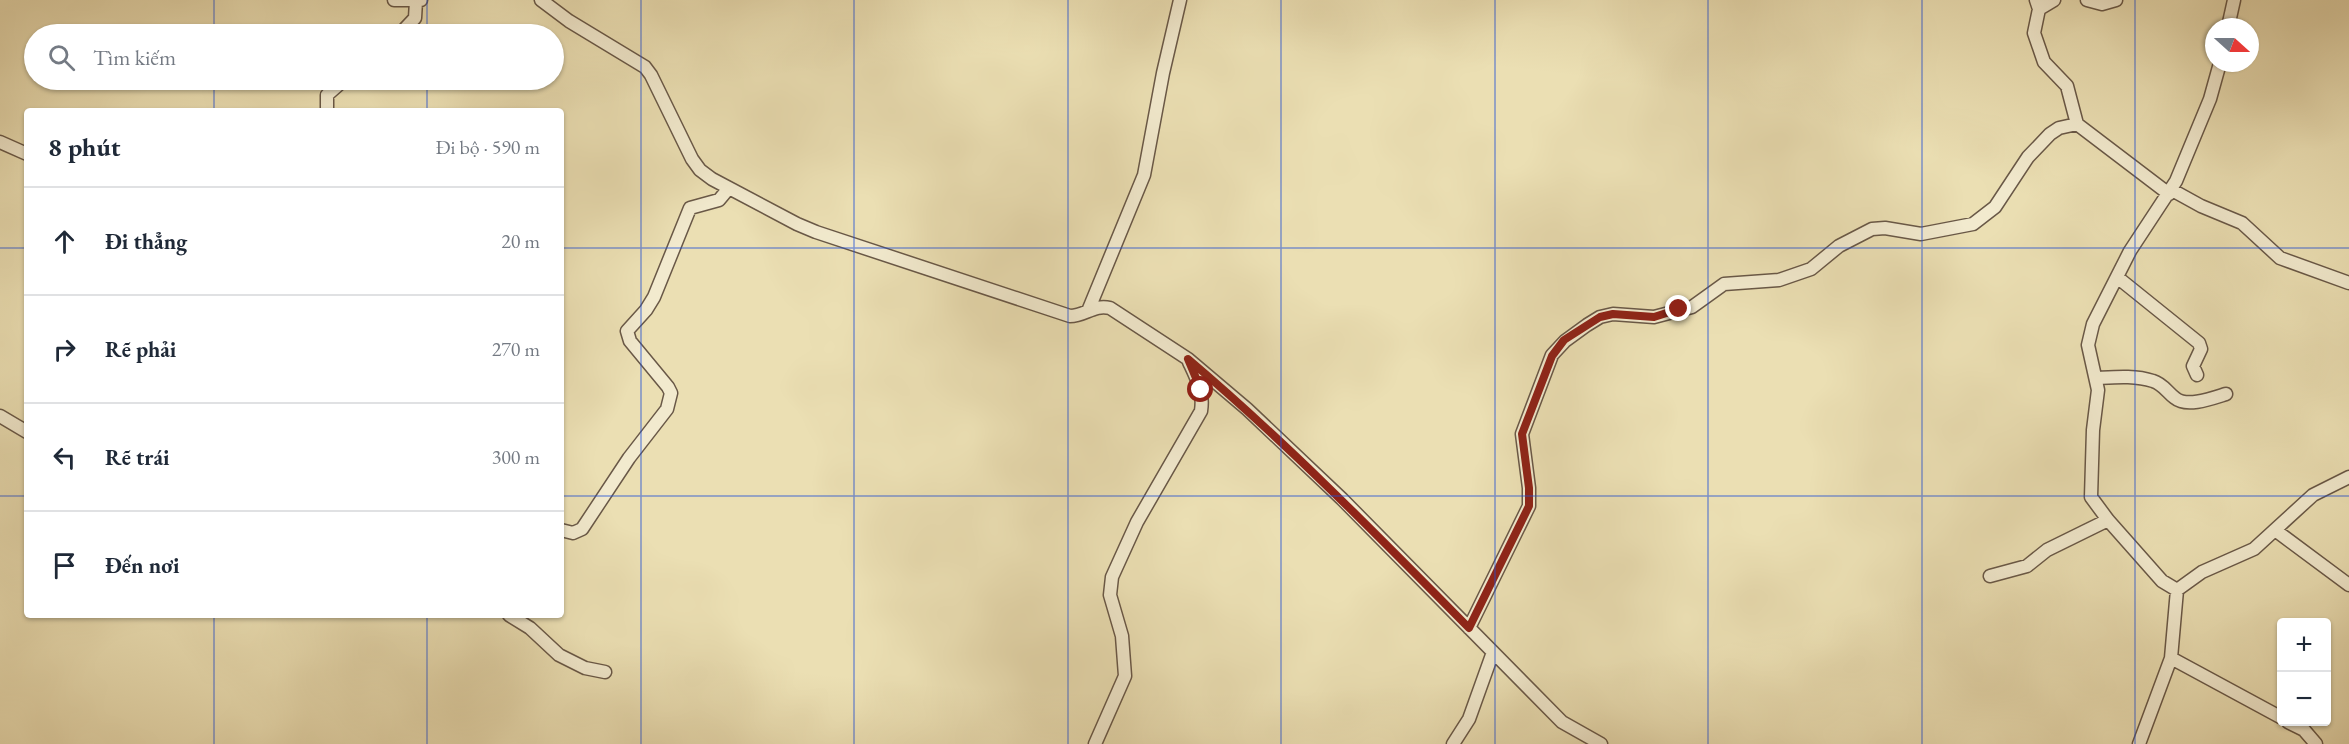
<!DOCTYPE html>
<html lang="vi">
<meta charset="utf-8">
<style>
body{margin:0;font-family:"EB Garamond",serif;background:#f2f2f3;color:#1f2937}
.controls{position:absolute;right:18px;bottom:18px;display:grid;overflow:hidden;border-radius:6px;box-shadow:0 2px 4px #0004}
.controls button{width:54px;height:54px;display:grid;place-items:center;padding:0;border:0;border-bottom:2px solid #e0e1e3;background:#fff;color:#1f2937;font:30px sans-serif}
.compass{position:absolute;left:2205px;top:18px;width:54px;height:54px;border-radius:50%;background:#fff;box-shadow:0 2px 4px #0004;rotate:111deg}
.stop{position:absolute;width:18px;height:18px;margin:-14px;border:4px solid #8f2418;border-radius:50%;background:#fff}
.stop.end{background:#8f2418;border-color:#fff;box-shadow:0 2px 6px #0008}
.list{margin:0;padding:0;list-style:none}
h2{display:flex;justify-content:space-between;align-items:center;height:78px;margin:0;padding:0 24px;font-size:26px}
h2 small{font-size:20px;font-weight:400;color:#747a83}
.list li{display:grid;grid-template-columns:39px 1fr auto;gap:18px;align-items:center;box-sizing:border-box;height:108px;padding:0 24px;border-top:2px solid #e0e1e3}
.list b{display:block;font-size:22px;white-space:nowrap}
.list em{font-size:20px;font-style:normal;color:#747a83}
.icon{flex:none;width:33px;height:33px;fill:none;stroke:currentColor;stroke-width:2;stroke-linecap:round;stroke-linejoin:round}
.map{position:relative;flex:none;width:2349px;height:744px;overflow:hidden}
.search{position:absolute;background:#fff;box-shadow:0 2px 4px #0004;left:24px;top:24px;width:540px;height:66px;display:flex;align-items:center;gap:15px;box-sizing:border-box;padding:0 21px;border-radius:33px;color:#747a83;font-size:22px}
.panel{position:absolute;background:#fff;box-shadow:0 2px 4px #0004;left:24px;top:108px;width:540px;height:510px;border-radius:6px}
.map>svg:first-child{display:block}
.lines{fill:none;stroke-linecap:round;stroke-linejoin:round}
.minor-casing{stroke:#695847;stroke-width:15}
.minor{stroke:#f2eace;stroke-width:12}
.route{stroke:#8f2418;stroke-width:8}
.grid{fill:none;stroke:#1d4ed8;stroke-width:1.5;stroke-opacity:0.55}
</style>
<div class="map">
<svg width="2349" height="744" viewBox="0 0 2349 744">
<rect width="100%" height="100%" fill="#ebdfb3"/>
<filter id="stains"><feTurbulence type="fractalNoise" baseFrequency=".00333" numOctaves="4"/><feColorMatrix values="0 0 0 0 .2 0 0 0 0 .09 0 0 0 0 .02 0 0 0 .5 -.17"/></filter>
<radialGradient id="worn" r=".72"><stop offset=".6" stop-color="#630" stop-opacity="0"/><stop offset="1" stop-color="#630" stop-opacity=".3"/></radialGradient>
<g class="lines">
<!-- minor casing -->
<g class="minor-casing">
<path id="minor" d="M 394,0 L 421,0
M 541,0 L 569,21 L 645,67 L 651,75 L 692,159 L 700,170 L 712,179 L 797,224 L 816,232 L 1070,316 C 1085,316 1094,304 1110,308 L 1188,359 L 1247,409 L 1342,499 L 1562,722 L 1601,744
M 2036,0 L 2039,9 L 2034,33 L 2044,62 L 2067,86 L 2077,124 L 2169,194
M 2087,0 L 2102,4 L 2116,0
M 2039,9 L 2054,0
M 2228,27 L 2234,0
M 400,34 L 415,18 L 416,1
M 327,111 L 327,95 L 344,80
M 0,142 L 27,154
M 2172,190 L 2201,206 L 2242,223 L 2280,258 L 2349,283
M 2117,277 L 2199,343 L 2201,349 L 2193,366 L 2197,375
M 1088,311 L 1144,175 L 1163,73 L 1180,0
M 2096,378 C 2115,377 2135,375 2153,381 C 2163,384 2167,392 2175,398 C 2187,408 2213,398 2226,394
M 0,416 L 27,432
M 561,530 L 573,533 L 582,529 L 629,458 L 667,409 L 671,393 L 668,387 L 630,341 L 627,331 L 646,310 L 654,297 L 690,208 L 719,200 L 729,188
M 2275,530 L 2349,585
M 1990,576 L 2027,566 L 2047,550 L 2108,520
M 2177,590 L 2162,581 L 2108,520 L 2091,497 L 2093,430 L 2098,390 L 2088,345 L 2093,324 L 2130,251 L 2176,181 L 2210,99 L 2220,63
M 509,615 L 530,628 L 559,655 L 585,668 L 605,672
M 1469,628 L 1529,506 L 1529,488 L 1522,434 L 1552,355 L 1565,341 L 1587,325 L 1600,317 L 1613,314 L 1654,317 L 1692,307 L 1724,284 L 1779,280 L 1811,269 L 1839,246 L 1872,229 L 1885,228 L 1921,234 L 1973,224 L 1995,207 L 2028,157 L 2050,134 L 2059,128 L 2077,124
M 2171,658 L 2282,718
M 2288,722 L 2304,730 L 2316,744
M 1095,744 L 1125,676 L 1122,636 L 1110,595 L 1112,577 L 1137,522 L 1201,411 C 1204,392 1197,379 1189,362
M 1453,744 L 1469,719 L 1493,652
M 2139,744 L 2171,658 L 2177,590 L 2202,572 L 2254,549 L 2313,495 L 2349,477"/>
</g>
<!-- minor -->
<use href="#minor" class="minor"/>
</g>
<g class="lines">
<!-- route -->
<path class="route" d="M 1201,390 L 1188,359 C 1287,443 1378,536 1469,628 L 1529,506 L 1529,488 L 1522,434 L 1552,356 L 1564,340 L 1600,317 L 1613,314 L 1654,317 L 1679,309"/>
</g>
<!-- grid -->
<path class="grid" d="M 214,0 L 214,34M 427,0 L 427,34M 641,0 L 641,744M 854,0 L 854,744M 1068,0 L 1068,744M 1281,0 L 1281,744M 1495,0 L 1495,744M 1708,0 L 1708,744M 1922,0 L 1922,744M 2135,0 L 2135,744M 214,80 L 214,111M 427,80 L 427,111M 0,248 L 27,248M 561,248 L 2349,248M 0,496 L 27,496M 561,496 L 2349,496M 214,615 L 214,744M 427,615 L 427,744"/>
<rect width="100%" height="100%" filter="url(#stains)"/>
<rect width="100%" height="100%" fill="url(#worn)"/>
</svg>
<div class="controls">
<button>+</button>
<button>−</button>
</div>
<svg class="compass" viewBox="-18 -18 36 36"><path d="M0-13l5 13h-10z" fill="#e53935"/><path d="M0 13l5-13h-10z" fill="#747a83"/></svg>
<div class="stop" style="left:1201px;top:390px"></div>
<div class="stop end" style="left:1679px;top:309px"></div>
<div class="search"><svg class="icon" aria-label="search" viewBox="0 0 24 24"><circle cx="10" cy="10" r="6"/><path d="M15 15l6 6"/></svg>Tìm kiếm</div>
<section class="panel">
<h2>8 phút<small>Đi bộ · 590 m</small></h2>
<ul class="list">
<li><svg class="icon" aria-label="ahead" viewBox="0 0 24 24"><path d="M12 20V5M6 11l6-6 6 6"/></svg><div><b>Đi thẳng</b></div><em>20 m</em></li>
<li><svg class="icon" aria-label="right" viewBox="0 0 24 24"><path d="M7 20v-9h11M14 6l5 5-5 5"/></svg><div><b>Rẽ phải</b></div><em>270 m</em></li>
<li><svg class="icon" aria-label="left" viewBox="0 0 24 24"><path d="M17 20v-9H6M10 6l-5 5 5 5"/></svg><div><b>Rẽ trái</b></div><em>300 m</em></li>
<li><svg class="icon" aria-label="arrive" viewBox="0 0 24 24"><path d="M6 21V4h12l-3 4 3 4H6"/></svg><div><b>Đến nơi</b></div></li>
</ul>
</section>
</div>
